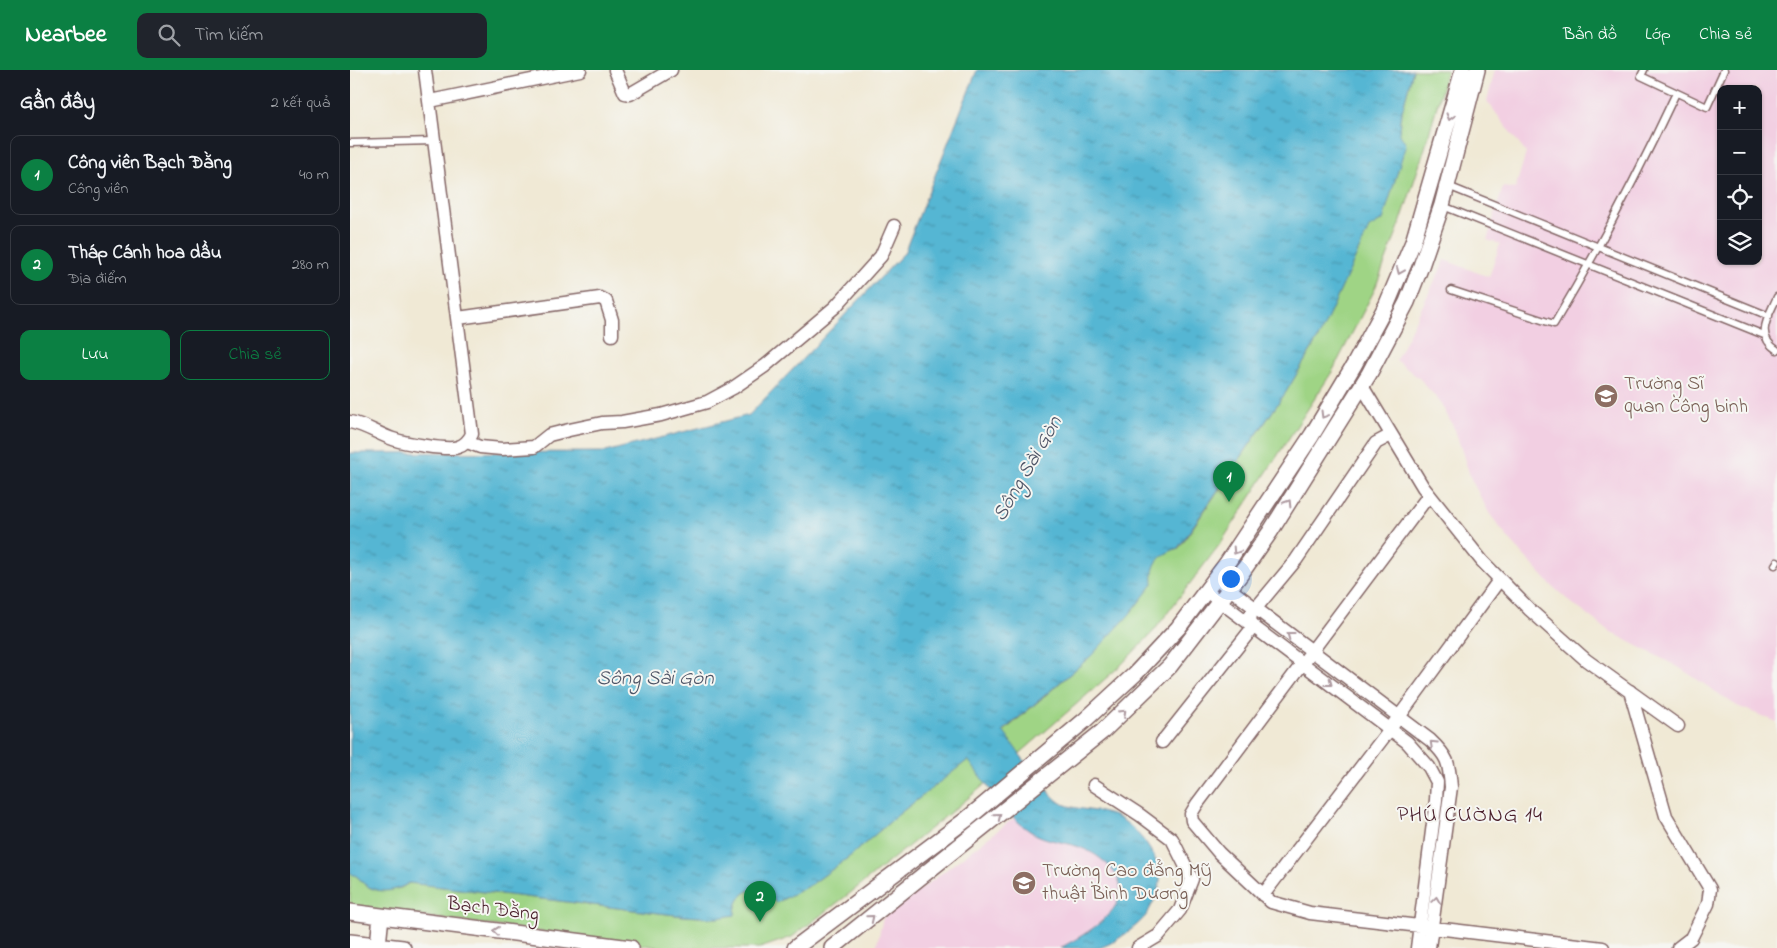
<!DOCTYPE html>
<html lang="vi">
<meta charset="utf-8">
<style>
body{margin:0;font-family:"Indie Flower",sans-serif;background:#20242c;color:#f1f3f6}
.controls{position:absolute;right:15px;top:15px;display:grid;overflow:hidden;border-radius:10px;box-shadow:0 1px 4px #0004}
.controls button{width:45px;height:45px;display:grid;place-items:center;padding:0;border:0;border-bottom:1px solid #363941;background:#171b24;color:#f1f3f6;font:25px sans-serif}
.you{position:absolute;left:880px;top:508px;width:18px;height:18px;margin:-12px;border:4px solid #fff;border-radius:50%;background:#1a73e8;box-shadow:0 0 0 8px #1a73e833}
.badge{display:grid;place-items:center;width:32px;height:32px;border-radius:50%;background:#0b8043;color:#fff;font-size:16px;font-weight:700}
.pin{position:absolute;translate:-50% -41px;filter:drop-shadow(0 1px 2px #0008)}
.pin::after{content:'';position:absolute;top:26px;width:18px;height:15px;background:inherit;clip-path:polygon(0 0,100% 0,50% 100%)}
.list{margin:0;padding:0;list-style:none}
h2{display:flex;justify-content:space-between;align-items:center;height:65px;margin:0;padding:0 20px;font-size:21px}
h2 small{font-size:16px;font-weight:400;color:#9ea1a6}
.list li{display:grid;grid-template-columns:32px 1fr auto;gap:15px;align-items:center;box-sizing:border-box;height:80px;margin:0 10px 10px;padding:0 10px;border:1px solid #363941;border-radius:10px}
.list b{display:block;font-size:19px;white-space:nowrap}
.list p{margin:0;font-size:16px;white-space:nowrap;color:#9ea1a6}
.list em{font-size:16px;font-style:normal;color:#9ea1a6}
.actions{display:flex;gap:10px;padding:15px 20px}
.actions a{flex:1;padding:11px 0;border:1px solid #0b8043;border-radius:10px;text-align:center;font-size:18px;color:#0b8043}
.actions .main{background:#0b8043;color:#fff}
.icon{flex:none;width:28px;height:28px;fill:none;stroke:currentColor;stroke-width:2;stroke-linecap:round;stroke-linejoin:round}
.map{position:relative;flex:none;width:1427px;height:878px;overflow:hidden}
header{display:flex;align-items:center;gap:30px;box-sizing:border-box;height:70px;padding:0 25px;background:#0b8043;color:#fff}
header strong{font-size:24px}
nav{display:flex;gap:28px;margin-inline-start:auto;font-size:18px}
.search{width:350px;height:45px;background:#20242c;display:flex;align-items:center;gap:12px;box-sizing:border-box;padding:0 18px;border-radius:10px;color:#9ea1a6;font-size:19px}
main{display:flex}
aside{flex:1;background:#171b24}
.map>svg:first-child{display:block}
.built{fill:#f2cfe2;fill-rule:evenodd}
.green{fill:#9fd485;stroke:#747a58}
.water{fill:url(#water-ripples);stroke:#506a7f}
.lines{fill:none;stroke-linecap:round;stroke-linejoin:round}
.service-casing{stroke:#846666;stroke-width:9}
.minor-casing{stroke:#846666;stroke-width:15}
.tertiary-casing{stroke:#846666;stroke-width:18}
.service{stroke:#fff;stroke-width:6}
.minor{stroke:#fff;stroke-width:12}
.tertiary{stroke:#fff;stroke-width:15}
.oneway{stroke:#ae9aa0}
.labels{text-anchor:middle;dominant-baseline:central;stroke-width:4;stroke-linejoin:round;paint-order:stroke}
.education-label{font-size:20px;fill:#785e54;stroke:#f6f6f2;text-anchor:start}
.street-label{font-size:20px;fill:#4a1f2b;stroke:#f6f6f2}
.water-label{font-size:21px;font-style:italic;fill:#4e5466;stroke:#f6f6f2}
.quarter-label{font-size:22px;letter-spacing:1px;fill:#4a1f2b;stroke:#f6f6f2}
</style>
<header>
<strong>Nearbee</strong>
<div class="search"><svg class="icon" aria-label="search" viewBox="0 0 24 24"><circle cx="10" cy="10" r="6"/><path d="M15 15l6 6"/></svg>Tìm kiếm</div>
<nav><a>Bản đồ</a><a>Lớp</a><a>Chia sẻ</a></nav>
</header>
<main>
<aside>
<h2>Gần đây<small>2 kết quả</small></h2>
<ul class="list">
<li><span class="badge">1</span><div><b>Công viên Bạch Đằng</b><p>Công viên</p></div><em>40 m</em></li>
<li><span class="badge">2</span><div><b>Tháp Cánh hoa dầu</b><p>Địa điểm</p></div><em>280 m</em></li>
</ul>
<div class="actions"><a class="main">Lưu</a><a>Chia sẻ</a></div>
</aside>
<div class="map">
<svg width="1427" height="878" viewBox="0 0 1427 878">
<defs>
<pattern id="water-ripples" width="26" height="14" patternUnits="userSpaceOnUse" patternTransform="scale(1.25)"><rect width="26" height="14" fill="#55b6d3"/><path d="M2 4q2-2 4 0t4 0M15 11q2-2 4 0t4 0" fill="none" stroke="#4893ab"/></pattern>
</defs>
<rect width="100%" height="100%" fill="#f6f6f2"/>
<filter id="ink" filterUnits="userSpaceOnUse"><feTurbulence type="fractalNoise" baseFrequency=".02" numOctaves="2"/><feDisplacementMap in="SourceGraphic" scale="10" xChannelSelector="R" yChannelSelector="G"/><feConvolveMatrix kernelMatrix="1 2 1 2 8 2 1 2 1" color-interpolation-filters="sRGB"/></filter>
<filter id="wash" filterUnits="userSpaceOnUse"><feTurbulence type="fractalNoise" baseFrequency=".0096" numOctaves="4" result="noise"/><feDisplacementMap in="SourceGraphic" scale="20" xChannelSelector="R" yChannelSelector="G"/><feGaussianBlur stdDeviation="1.12" result="paint"/><feColorMatrix in="noise" values="0 0 0 0 0 0 0 0 0 0 0 0 0 0 0 0 0 1.4 0 .05"/><feComposite in="paint" operator="in"/></filter>
<g filter="url(#wash)">
<rect width="100%" height="100%" fill="#f0e9d5"/>
<!-- built -->
<path class="built" d="M 1145,0 L 1427,0 L 1427,652 L 1387,636 L 1330,598 L 1259,561 L 1219,531 L 1201,515 L 1158,468 L 1139,443 L 1121,409 L 1105,360 L 1090,332 L 1070,309 L 1046,290 L 1095,190 L 1139,207 L 1150,174 L 1137,170 L 1153,117 L 1165,119 L 1176,83 L 1137,31 ZM 1371,19 L 1408,19 L 1408,191 L 1371,191 Z
M 664,748 L 687,765 L 734,778 L 745,784 L 758,794 L 768,808 L 770,818 L 767,834 L 756,847 L 737,863 L 710,878 L 526,878 L 533,848 Z"/>
<!-- green -->
<path class="green" d="M 1063,0 L 1097,0 L 1075,78 L 1050,154 L 1024,221 L 982,302 L 870,474 L 803,562 L 770,596 L 627,721 L 499,824 L 442,867 L 410,878 L 317,878 L 0,837 L 0,804 L 5,805 L 20,818 L 51,818 L 59,813 L 334,846 L 367,848 L 385,838 C 392,816 414,813 426,833 L 462,814 L 499,787 L 549,744 L 653,662 L 741,586 L 778,545 L 802,503 L 806,491 L 817,482 L 829,478 L 936,322 L 970,265 L 1019,157 L 1049,63 L 1050,49 Z"/>
<!-- water -->
<path class="water" d="M 627,0 L 1063,0 L 1050,49 L 1049,63 L 1056,74 L 1033,150 L 1019,158 L 970,265 L 936,322 L 828,478 C 809,485 801,493 803,514 L 779,545 L 741,586 L 653,661 C 665,677 699,728 713,734 C 727,740 750,740 765,746 C 785,754 813,790 810,812 C 809,822 802,835 797,844 C 790,855 761,876 748,878 C 736,878 722,878 710,878 C 734,865 789,836 764,802 C 756,792 746,784 734,779 C 719,772 701,772 687,765 C 662,754 635,712 618,690 L 549,744 L 499,787 L 462,814 L 426,833 C 413,810 385,818 385,845 L 367,848 L 334,846 L 59,813 C 45,822 27,825 13,813 C 9,808 7,805 0,804 L 0,383 L 255,382 L 399,345 L 554,183 Z"/>
</g>
<g filter="url(#ink)">
<g class="lines">
<!-- service casing -->
<g class="service-casing">
<path id="service" d="M 1294,0 L 1291,6 L 1357,37 L 1374,0
M 0,73 L 85,71
M 1098,116 L 1419,246
M 1093,136 L 1414,265
M 1101,220 L 1204,254 C 1249,179 1289,102 1326,23
M 1427,227 C 1419,246 1404,265 1427,280
M 1425,495 L 1427,492"/>
</g>
<!-- minor casing -->
<g class="minor-casing">
<path id="minor" d="M 265,0 L 275,23 L 280,24 L 321,0
M 80,31 L 230,0
M 108,248 L 250,228 L 256,231 L 262,250 L 262,265
M 1012,316 L 1073,417 L 1132,491 L 1180,540 L 1236,590 L 1328,656
M 0,352 C 16,355 28,364 43,369 C 54,373 98,381 108,377 C 115,375 119,370 122,364 L 75,0
M 117,372 L 130,377 L 152,379 L 184,377 L 199,365 L 219,360 L 252,353 L 272,352 L 311,345 L 357,332 L 383,318 L 415,296 L 485,237 L 531,186 L 544,156
M 1079,425 L 847,734 L 841,744 L 842,751 L 869,783 L 921,832 L 960,843 L 1253,878
M 872,513 L 1080,670 C 1098,687 1099,692 1101,717 L 1079,878
M 856,521 L 1057,672 L 1079,697 L 1087,712 L 1086,730 L 1067,878
M 1280,621 L 1316,746 L 1360,819 L 1358,834 L 1341,868 L 1328,878
M 812,672 L 904,556 L 900,551 L 901,544 L 946,490 L 1026,373 L 1041,365
M 744,715 L 790,745 L 822,769 L 842,809 L 830,840 L 808,866 L 788,878
M 913,825 L 1040,659 L 1150,509"/>
</g>
<!-- tertiary casing -->
<g class="tertiary-casing">
<path id="tertiary" d="M 0,842 L 281,878
M 0,872 L 53,878
M 28,875 L 31,846
M 445,878 L 617,749 L 734,651 L 785,604 L 828,558 L 877,493 L 962,365 L 1004,295 L 1037,234 L 1063,172 L 1113,0
M 482,878 L 753,661 L 820,596 L 890,505 L 920,462 L 1019,304 L 1057,232 L 1071,196 L 1092,135 L 1127,0"/>
</g>
<!-- service -->
<use href="#service" class="service"/>
<!-- minor -->
<use href="#minor" class="minor"/>
<!-- tertiary -->
<use href="#tertiary" class="tertiary"/>
</g>
<!-- one-way arrows -->
<defs><path id="oneway-chevron" d="M-2-3.5L2.5 0L-2 3.5" fill="none" stroke-width="1.6" stroke-linecap="round" stroke-linejoin="round" transform="scale(1.25)"/></defs>
<g class="oneway">
<use href="#oneway-chevron" transform="translate(1100 47) rotate(106)"/>
<use href="#oneway-chevron" transform="translate(1050 201) rotate(113)"/>
<use href="#oneway-chevron" transform="translate(974 345) rotate(121)"/>
<use href="#oneway-chevron" transform="translate(938 433) rotate(-58)"/>
<use href="#oneway-chevron" transform="translate(886 481) rotate(123)"/>
<use href="#oneway-chevron" transform="translate(940 565) rotate(-143)"/>
<use href="#oneway-chevron" transform="translate(979 613) rotate(37)"/>
<use href="#oneway-chevron" transform="translate(773 643) rotate(-43)"/>
<use href="#oneway-chevron" transform="translate(1083 674) rotate(-137)"/>
<use href="#oneway-chevron" transform="translate(648 746) rotate(-39)"/>
<use href="#oneway-chevron" transform="translate(1086 830) rotate(-82)"/>
<use href="#oneway-chevron" transform="translate(521 848) rotate(-39)"/>
<use href="#oneway-chevron" transform="translate(146 861) rotate(-173)"/>
</g>
</g>
<!-- icons -->
<defs>
<g id="university-disc" transform="scale(1.25)"><circle r="9.5" fill="#8d6e63" stroke="#f6f6f2"/><path d="M0-5L7-2L0 1L-7-2ZM-4 1L0 2.5L4 1V4Q0 6-4 4Z" fill="#fff"/></g>
</defs>
<g fill-rule="evenodd">
<use href="#university-disc" x="1256" y="326"/>
<use href="#university-disc" x="674" y="813"/>
</g>
<g class="labels">
<!-- education labels -->
<g class="education-label">
<text x="1274" y="314">Trường Sĩ<tspan x="1274" dy="23">quan Công binh</tspan></text>
<text x="692" y="801">Trường Cao đẳng Mỹ<tspan x="692" dy="23">thuật Bình Dương</tspan></text>
</g>
<!-- street labels -->
<g class="street-label">
<text transform="translate(143 840) rotate(7)">Bạch Đằng</text>
</g>
<!-- water labels -->
<g class="water-label">
<text transform="translate(678 399) rotate(-60)">Sông Sài Gòn</text>
<text x="305" y="609">Sông Sài Gòn</text>
</g>
<!-- quarter labels -->
<g class="quarter-label">
<text x="1120" y="746">PHÚ CƯỜNG 14</text>
</g>
</g>
</svg>
<div class="controls">
<button>+</button>
<button>−</button>
<button><svg class="icon" aria-label="locate" viewBox="0 0 24 24"><circle cx="12" cy="12" r="6"/><path d="M12 2v4M12 18v4M2 12h4M18 12h4"/></svg></button>
<button><svg class="icon" aria-label="layers" viewBox="0 0 24 24"><path d="M12 4l9 5-9 5-9-5zM3 14l9 5 9-5"/></svg></button>
</div>
<div class="you"></div>
<div class="pin badge" style="left:879px;top:432px">1</div>
<div class="pin badge" style="left:410px;top:852px">2</div>
</div>
</main>
